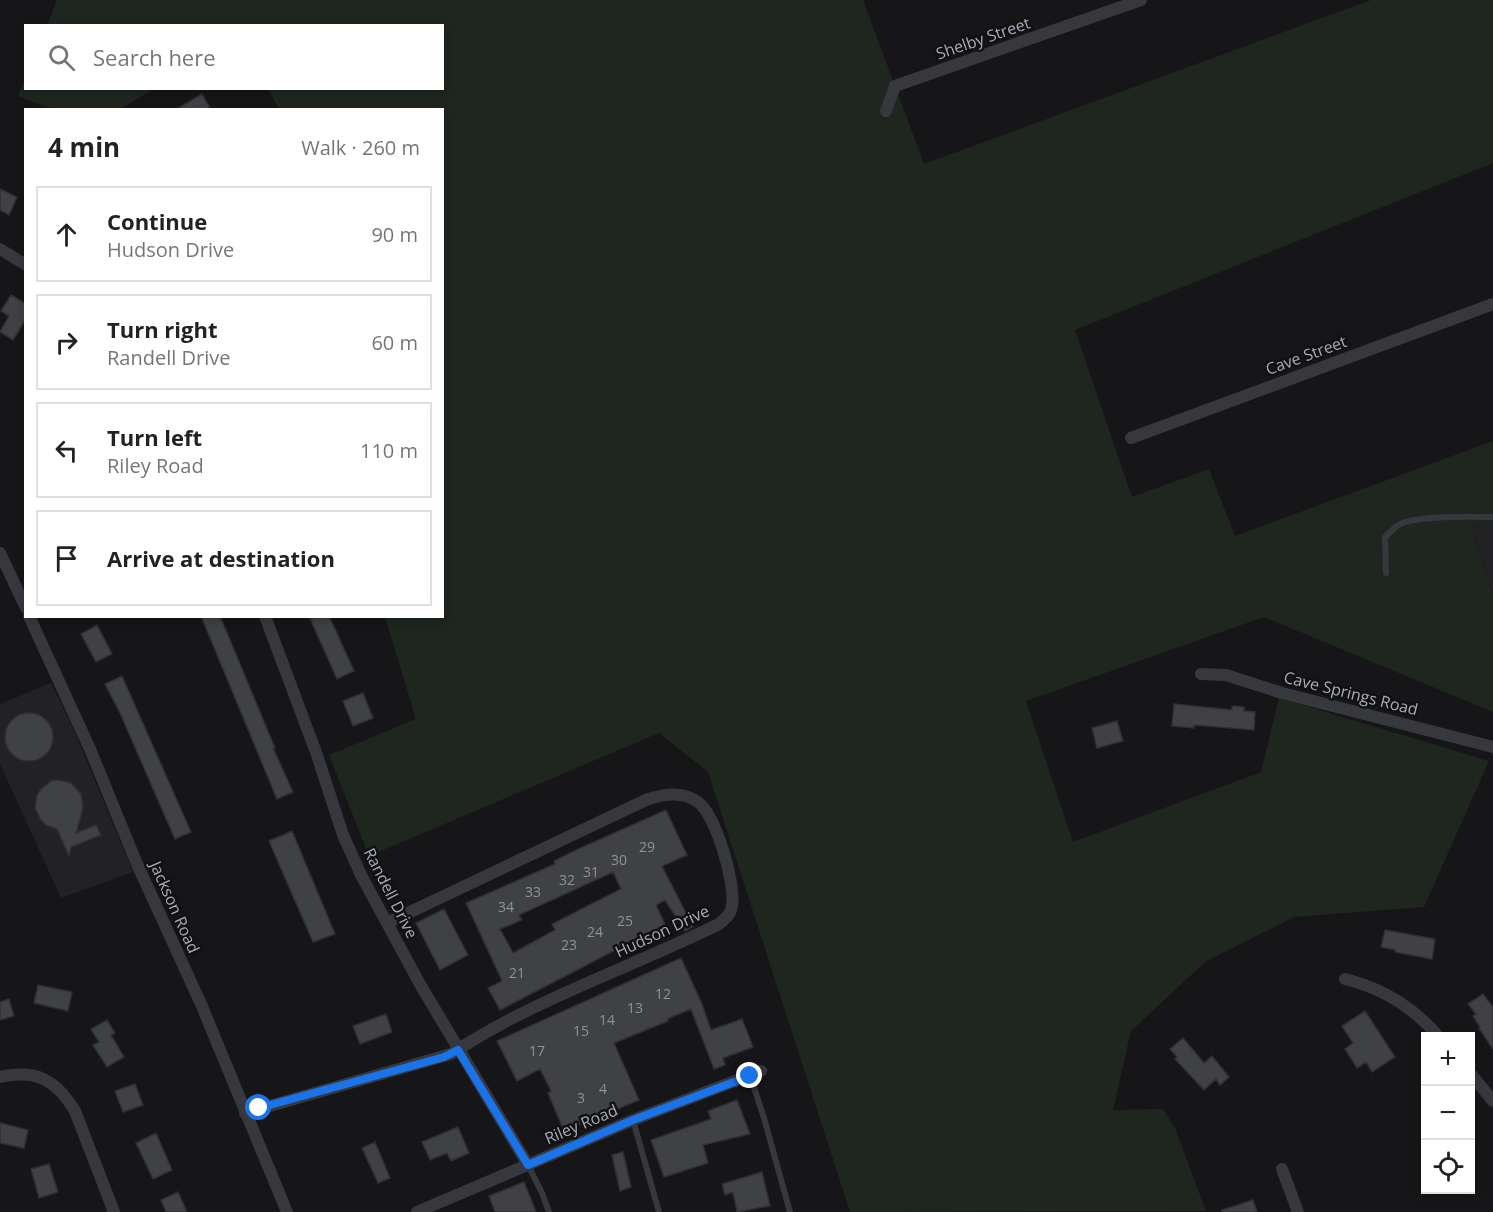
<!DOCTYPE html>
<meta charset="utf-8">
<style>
body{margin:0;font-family:"Open Sans",sans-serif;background:#f2f2f2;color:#222}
.controls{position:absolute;right:18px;bottom:18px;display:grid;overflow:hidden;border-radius:0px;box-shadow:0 3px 9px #0003}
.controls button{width:54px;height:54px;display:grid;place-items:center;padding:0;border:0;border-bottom:2px solid #e0e0e0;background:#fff;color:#222;font:30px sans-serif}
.stop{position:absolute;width:18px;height:18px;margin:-14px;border:4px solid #1a73e8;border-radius:50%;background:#fff}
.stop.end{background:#1a73e8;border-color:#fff;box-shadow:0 2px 6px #0008}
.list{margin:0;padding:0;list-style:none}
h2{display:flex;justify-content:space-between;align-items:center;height:78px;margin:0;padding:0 24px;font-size:26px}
h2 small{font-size:20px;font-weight:400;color:#767676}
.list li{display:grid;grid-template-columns:39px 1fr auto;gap:18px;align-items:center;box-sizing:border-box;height:96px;margin:0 12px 12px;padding:0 12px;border:2px solid #e0e0e0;border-radius:0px}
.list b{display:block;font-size:22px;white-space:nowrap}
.list p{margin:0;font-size:20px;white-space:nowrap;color:#767676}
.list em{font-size:20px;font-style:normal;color:#767676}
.icon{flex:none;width:33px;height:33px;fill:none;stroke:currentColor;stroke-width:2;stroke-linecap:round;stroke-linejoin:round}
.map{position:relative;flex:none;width:1493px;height:1212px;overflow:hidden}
.search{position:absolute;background:#fff;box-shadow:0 3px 9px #0003;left:24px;top:24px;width:420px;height:66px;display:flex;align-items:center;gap:15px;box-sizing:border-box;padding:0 21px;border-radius:0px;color:#767676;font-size:22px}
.panel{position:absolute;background:#fff;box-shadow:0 3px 9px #0003;left:24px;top:108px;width:420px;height:510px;border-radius:0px}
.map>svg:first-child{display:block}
.built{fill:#222225}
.green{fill:#1e261f}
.building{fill:#404145;stroke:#303034;stroke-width:1.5;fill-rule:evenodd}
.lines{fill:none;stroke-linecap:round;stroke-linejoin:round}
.lane{stroke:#37383d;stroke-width:6}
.street{stroke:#37383d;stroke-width:12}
.route{stroke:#1a73e8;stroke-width:8}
.labels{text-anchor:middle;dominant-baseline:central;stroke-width:5;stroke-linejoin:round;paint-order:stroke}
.number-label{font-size:14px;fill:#8e929b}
.street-label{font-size:16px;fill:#a8adb8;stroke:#111113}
</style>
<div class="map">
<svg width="1493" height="1212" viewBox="0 0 1493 1212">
<rect width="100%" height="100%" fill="#161618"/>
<!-- built -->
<path class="built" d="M 1493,521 L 1493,592 L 1472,528 Z
M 51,683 L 73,728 L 133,872 L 61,898 L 0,764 L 0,704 Z"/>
<!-- green -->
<path class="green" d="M 57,0 L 863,0 L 924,164 L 1371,0 L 1493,0 L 1493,163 L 1075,330 L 1132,497 L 1209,469 L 1235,536 L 1493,441 L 1493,521 L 1472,528 L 1493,592 L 1493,712 L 1264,617 L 1026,701 L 1073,842 L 1261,772 L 1279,698 L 1489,761 L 1424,907 L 1294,917 L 1205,962 L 1131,1031 L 1113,1110 L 1163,1109 L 1175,1128 L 1206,1211 L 850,1212 L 708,772 L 659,733 L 369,856 L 329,755 L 416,719 L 385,617 L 442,616 L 442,110 L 279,109 L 268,89 L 442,88 L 442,26 L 47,26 Z
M 25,78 L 26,88 L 154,89 L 120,109 L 52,109 L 18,96 Z"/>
<!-- building -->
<path class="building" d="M 202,94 L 211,110 L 175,110 Z
M 0,189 L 17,197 L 9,215 L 0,210 Z
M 11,295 L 26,304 L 26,319 L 13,340 L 0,332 L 9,316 L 1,311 Z
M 201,616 L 220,616 L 275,748 L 273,748 L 293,792 L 277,799 Z
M 309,616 L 329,616 L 354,671 L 337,679 Z
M 97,625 L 112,654 L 96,662 L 81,634 Z
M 122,676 L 191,832 L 175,839 L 120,713 L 105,684 Z
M 363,693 L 373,718 L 353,726 L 343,701 Z
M 1174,704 L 1232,710 L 1232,706 L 1244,707 L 1244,711 L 1255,712 L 1254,730 L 1194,725 L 1194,728 L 1172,726 Z
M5 737a24 24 0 1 1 48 0a24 24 0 1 1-48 0Z
M 1117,721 L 1123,741 L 1097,748 L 1092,728 Z
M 58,780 L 71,783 L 81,794 L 83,808 L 76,833 L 96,825 L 101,835 L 71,847 L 69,856 L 57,829 L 46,825 L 41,820 L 35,808 L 37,795 L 41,789 L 51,781 Z
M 666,810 L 687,855 L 662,866 L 693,927 L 685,931 L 665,900 L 656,905 L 667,929 L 655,935 L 652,931 L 500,1010 L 488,988 L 502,981 L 466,903 L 555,864 L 554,861 L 576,850 ZM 613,872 L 621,889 L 552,924 L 555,930 L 513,953 L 500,929 L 522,920 L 519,915 Z
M 292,831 L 335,934 L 313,942 L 269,841 Z
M 444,909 L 468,955 L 440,970 L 416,923 Z
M 1385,930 L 1435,939 L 1432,959 L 1395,952 L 1396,950 L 1381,947 Z
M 681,958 L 702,1004 L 711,1030 L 742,1019 L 753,1047 L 723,1058 L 725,1065 L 714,1069 L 691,1009 L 667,1019 L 668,1021 L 614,1043 L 639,1100 L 564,1131 L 548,1093 L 551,1091 L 540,1069 L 517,1081 L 497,1041 Z
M 38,985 L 72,992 L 68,1011 L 34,1003 Z
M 1483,994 L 1493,1007 L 1493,1049 L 1479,1028 L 1480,1027 L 1473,1016 L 1476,1014 L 1468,1004 Z
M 9,999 L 14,1016 L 0,1020 L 0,1002 Z
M 1365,1011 L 1395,1057 L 1372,1072 L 1366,1062 L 1357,1068 L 1345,1049 L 1353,1043 L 1342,1026 Z
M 386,1014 L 392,1032 L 360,1044 L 353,1026 Z
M 107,1020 L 115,1033 L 111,1035 L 124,1057 L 107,1067 L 93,1045 L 99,1042 L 91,1029 Z
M 1183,1038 L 1204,1063 L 1212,1056 L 1229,1077 L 1220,1085 L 1216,1079 L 1204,1090 L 1175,1059 L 1177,1057 L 1170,1049 Z
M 135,1084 L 143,1105 L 123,1112 L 115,1091 Z
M 737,1100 L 750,1134 L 703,1145 L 708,1163 L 664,1177 L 651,1140 L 711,1119 L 708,1111 Z
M 0,1123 L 28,1130 L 24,1148 L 0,1143 Z
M 458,1127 L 469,1153 L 451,1161 L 447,1153 L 430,1160 L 422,1142 Z
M 156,1133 L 172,1170 L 153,1179 L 136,1143 Z
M 375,1142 L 390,1178 L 378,1183 L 362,1148 Z
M 623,1152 L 631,1187 L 620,1191 L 612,1155 Z
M 49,1164 L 58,1192 L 39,1198 L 31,1169 Z
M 762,1172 L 770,1206 L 737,1212 L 733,1192 L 725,1195 L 722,1184 Z
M 524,1182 L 536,1212 L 495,1212 L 489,1196 Z
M 178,1192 L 187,1212 L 166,1212 L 161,1200 Z
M 1253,1200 L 1257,1212 L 1222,1212 L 1222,1210 Z"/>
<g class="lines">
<!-- lane -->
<path class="lane" d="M 1386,573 L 1385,537 C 1389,534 1394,527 1399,525 C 1417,515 1471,517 1493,517
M 750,1075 L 764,1118 L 790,1212
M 633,1120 L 659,1212
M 528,1165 L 542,1193 L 549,1212"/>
<!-- street -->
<path class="street" d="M 886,111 L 895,86 L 1141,0
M 0,249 L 26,265
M 1131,438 L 1493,304
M 0,553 L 26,608
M 29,616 L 90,749 L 137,864 L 201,1004 L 287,1212
M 265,616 L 317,755 L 343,835 L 362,877 L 421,986 L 528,1165
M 1201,674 L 1226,675 L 1282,693 L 1493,747
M 1345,979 C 1382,988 1413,1007 1438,1036
M 1470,1073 L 1493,1101
M 0,1077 C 37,1069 56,1080 75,1111 L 114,1212
M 245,1113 L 451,1054 C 534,999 630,968 719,924 C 725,919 731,914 732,906 C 736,884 716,815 698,802 C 682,791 665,794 648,799 L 387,923
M 1282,1169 L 1298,1212
M 417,1212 L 633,1120 L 761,1071"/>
</g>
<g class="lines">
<!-- route -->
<path class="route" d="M 259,1108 L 444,1057 L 458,1050 L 528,1165 L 633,1120 L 750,1076"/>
</g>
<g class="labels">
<!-- number labels -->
<g class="number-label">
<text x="647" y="846">29</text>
<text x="619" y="859">30</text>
<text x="591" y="871">31</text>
<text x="567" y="879">32</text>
<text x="533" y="891">33</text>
<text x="506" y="906">34</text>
<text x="625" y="920">25</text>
<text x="595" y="931">24</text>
<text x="569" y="944">23</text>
<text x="517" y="972">21</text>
<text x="663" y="993">12</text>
<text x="635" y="1007">13</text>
<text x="607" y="1019">14</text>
<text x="581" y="1030">15</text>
<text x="537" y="1050">17</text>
<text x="603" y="1088">4</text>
<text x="581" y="1097">3</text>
</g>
<!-- street labels -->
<g class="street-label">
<text transform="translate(983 38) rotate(-19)">Shelby Street</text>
<text transform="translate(1306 355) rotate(-20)">Cave Street</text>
<text transform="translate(1351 693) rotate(14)">Cave Springs Road</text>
<text transform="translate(391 893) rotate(63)">Randell Drive</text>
<text transform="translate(175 907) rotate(66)">Jackson Road</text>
<text transform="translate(662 931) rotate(-25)">Hudson Drive</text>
<text transform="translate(581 1124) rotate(-23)">Riley Road</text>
</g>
</g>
</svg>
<div class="controls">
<button>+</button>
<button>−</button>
<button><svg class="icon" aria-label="locate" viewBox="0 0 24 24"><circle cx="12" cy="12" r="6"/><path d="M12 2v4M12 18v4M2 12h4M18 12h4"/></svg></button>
</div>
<div class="stop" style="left:259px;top:1108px"></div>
<div class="stop end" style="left:750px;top:1076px"></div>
<div class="search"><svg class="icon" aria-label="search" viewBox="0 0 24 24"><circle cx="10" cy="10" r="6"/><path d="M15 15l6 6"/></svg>Search here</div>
<section class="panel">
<h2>4 min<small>Walk · 260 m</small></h2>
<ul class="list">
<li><svg class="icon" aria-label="ahead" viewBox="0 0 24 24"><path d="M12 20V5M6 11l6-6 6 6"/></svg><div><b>Continue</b><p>Hudson Drive</p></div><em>90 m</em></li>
<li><svg class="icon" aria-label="right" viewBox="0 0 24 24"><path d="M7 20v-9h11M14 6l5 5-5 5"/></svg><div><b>Turn right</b><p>Randell Drive</p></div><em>60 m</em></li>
<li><svg class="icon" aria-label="left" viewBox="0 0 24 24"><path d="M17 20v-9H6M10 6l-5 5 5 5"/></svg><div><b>Turn left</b><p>Riley Road</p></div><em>110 m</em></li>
<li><svg class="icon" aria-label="arrive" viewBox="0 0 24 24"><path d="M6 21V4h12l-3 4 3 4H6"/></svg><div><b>Arrive at destination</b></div></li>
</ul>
</section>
</div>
